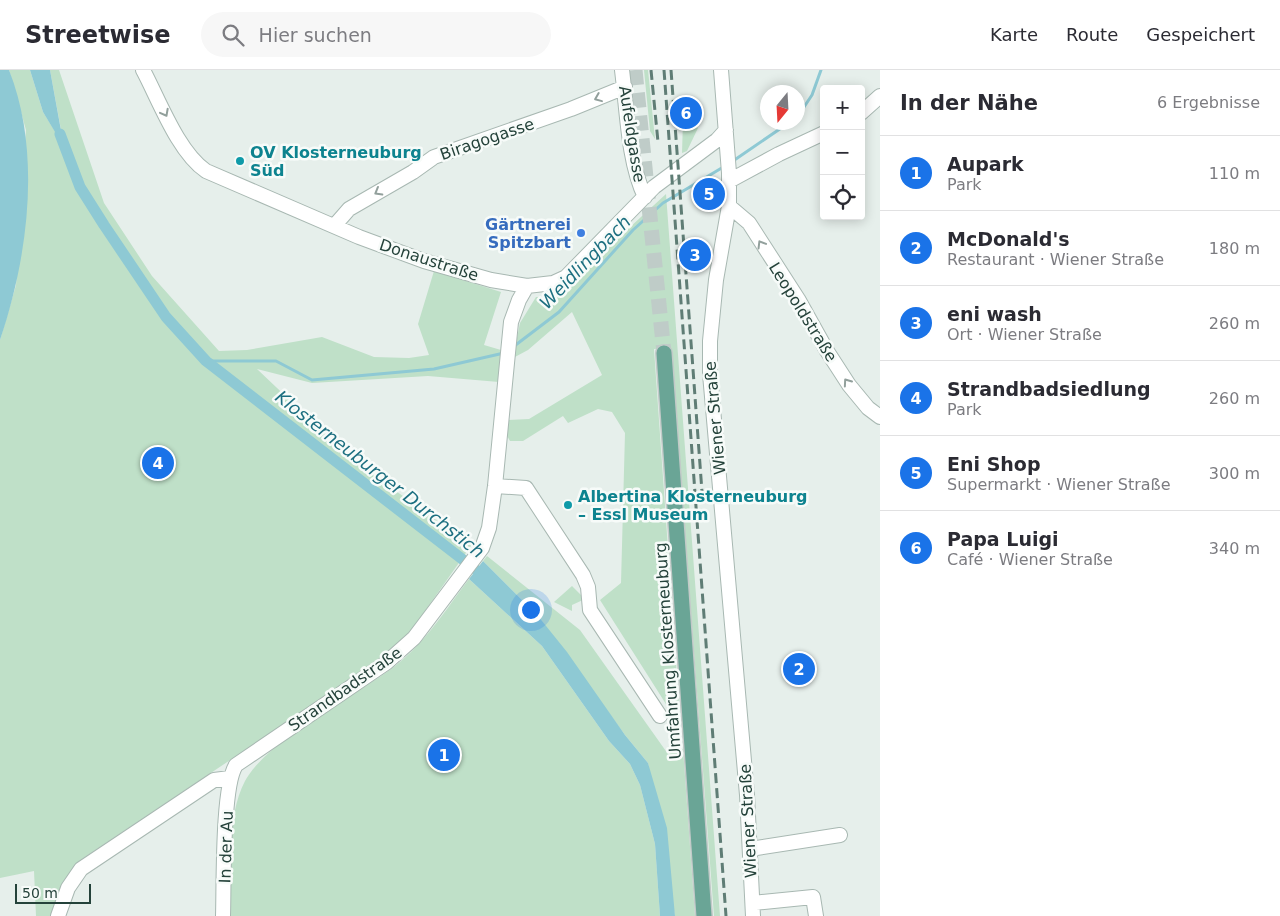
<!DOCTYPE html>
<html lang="de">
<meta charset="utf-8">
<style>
body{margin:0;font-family:"DejaVu Sans",sans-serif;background:#f7f7f7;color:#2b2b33}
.controls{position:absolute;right:15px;top:15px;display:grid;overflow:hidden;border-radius:5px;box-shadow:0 2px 12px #0003}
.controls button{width:45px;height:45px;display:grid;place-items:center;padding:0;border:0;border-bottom:1px solid #e1e1e2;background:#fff;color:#2b2b33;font:25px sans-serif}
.compass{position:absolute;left:760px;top:15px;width:45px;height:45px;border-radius:50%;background:#fff;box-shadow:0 2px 12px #0003;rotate:198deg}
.scale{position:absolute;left:15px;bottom:12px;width:76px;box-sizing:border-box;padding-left:5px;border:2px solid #24423a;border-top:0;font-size:14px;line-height:18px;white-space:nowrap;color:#24423a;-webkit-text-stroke:4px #f7fbf9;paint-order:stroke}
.you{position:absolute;left:530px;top:539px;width:18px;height:18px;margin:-12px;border:4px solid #fff;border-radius:50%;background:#1a73e8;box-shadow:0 0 0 8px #1a73e833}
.badge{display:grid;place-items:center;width:32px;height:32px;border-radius:50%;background:#1a73e8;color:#fff;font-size:16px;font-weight:700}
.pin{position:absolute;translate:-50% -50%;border:2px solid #fff;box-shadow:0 1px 5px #0006}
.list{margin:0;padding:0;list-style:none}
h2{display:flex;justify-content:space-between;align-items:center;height:65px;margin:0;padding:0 20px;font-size:21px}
h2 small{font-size:16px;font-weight:400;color:#7c7c81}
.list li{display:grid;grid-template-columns:32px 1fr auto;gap:15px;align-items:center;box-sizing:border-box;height:75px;padding:0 20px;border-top:1px solid #e1e1e2}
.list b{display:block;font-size:19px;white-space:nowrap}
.list p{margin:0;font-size:16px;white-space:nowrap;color:#7c7c81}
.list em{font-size:16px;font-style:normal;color:#7c7c81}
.icon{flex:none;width:28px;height:28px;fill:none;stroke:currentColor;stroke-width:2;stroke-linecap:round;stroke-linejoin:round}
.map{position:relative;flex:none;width:880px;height:846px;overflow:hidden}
header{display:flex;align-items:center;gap:30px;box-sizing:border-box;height:70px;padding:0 25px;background:#fff;border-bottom:1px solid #e1e1e2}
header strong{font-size:24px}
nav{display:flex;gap:28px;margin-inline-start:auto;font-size:18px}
.search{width:350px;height:45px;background:#f7f7f7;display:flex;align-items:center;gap:12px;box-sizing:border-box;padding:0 18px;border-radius:28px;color:#7c7c81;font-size:19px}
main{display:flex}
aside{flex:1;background:#fff}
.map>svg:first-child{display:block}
.green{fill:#bfe0c8}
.water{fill:#8ec9d4}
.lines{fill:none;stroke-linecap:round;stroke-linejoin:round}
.stream{stroke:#8ec9d4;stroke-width:3}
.canal{stroke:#8ec9d4;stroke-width:11}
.major-tunnel{stroke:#bfccc8;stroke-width:15;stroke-dasharray:15 8;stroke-linecap:butt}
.minor-casing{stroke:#a8b8b2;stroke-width:16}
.major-casing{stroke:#c2cac8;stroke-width:18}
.minor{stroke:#fff;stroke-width:14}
.major{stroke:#6aa596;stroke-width:15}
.rail{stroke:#5f7d75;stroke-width:3;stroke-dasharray:10 5;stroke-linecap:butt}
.oneway{stroke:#92a09c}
.culture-dot{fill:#0f9aa8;stroke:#f7fbf9;stroke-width:2}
.shop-dot{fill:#3f7fe0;stroke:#f7fbf9;stroke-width:2}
.labels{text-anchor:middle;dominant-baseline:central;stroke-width:5;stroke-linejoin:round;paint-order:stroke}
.street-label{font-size:16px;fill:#24423a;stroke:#f7fbf9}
.culture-label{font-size:16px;font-weight:bold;fill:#0d838f;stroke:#f7fbf9;text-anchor:start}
.shop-label{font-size:16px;font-weight:bold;fill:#366cbe;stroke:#f7fbf9;text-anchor:end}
.water-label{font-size:18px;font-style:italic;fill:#1c6f80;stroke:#f7fbf9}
</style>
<header>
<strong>Streetwise</strong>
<div class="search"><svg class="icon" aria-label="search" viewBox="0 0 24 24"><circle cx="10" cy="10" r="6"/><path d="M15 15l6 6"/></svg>Hier suchen</div>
<nav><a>Karte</a><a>Route</a><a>Gespeichert</a></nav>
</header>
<main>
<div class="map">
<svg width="880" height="846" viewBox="0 0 880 846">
<rect width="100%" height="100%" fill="#e6efeb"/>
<!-- green -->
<path class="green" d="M 9,0 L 30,0 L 43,42 L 64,76 L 50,0 L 59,0 L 104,133 L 152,206 L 219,281 L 247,280 L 322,267 L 374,287 L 409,288 L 429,285 L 418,254 L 434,201 L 501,222 L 484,275 L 501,280 L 499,312 L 428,306 L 312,313 L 257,299 L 353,390 L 461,468 L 475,470 L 406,568 L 365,600 L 79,791 L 52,846 L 36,846 L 34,801 L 0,808 L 0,270 L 16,215 L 26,60 Z
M 644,0 L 648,0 L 655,69 L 650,61 Z
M 683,50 L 698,58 L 687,81 L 682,83 Z
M 666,124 L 720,846 L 714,846 L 671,278 L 654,279 L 679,635 L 671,642 L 600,530 L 621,513 L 625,363 L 612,342 L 598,339 L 568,353 L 563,346 L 523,371 L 510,371 L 506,364 L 508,350 L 529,349 L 602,305 L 572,242 L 528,280 L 513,288 L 520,253 L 536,227 L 554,227 Z
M 487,486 L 580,560 L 668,684 L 683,679 L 695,846 L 675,846 L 648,693 L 625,665 L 538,546 L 483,491 Z
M 469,509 L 542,576 L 609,671 L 630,694 L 640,715 L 655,774 L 660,846 L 228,846 C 230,806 226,747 245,711 C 267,670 356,626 395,596 C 425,573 447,538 469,509 Z
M 572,516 L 585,529 L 572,535 L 572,541 L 554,532 Z"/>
<!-- water -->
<path class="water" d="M 0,0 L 9,0 C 42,83 28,187 0,270 Z
M 30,0 L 50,0 L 64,77 L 43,42 Z
M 483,491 L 538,546 L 567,582 L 625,665 L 648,693 L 667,758 L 675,846 L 660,846 L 655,774 L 640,715 L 630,694 L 609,671 L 542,576 L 469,509 Z"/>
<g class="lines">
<!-- stream -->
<path class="stream" d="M 798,46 L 812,25 L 821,0
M 733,91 L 790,52
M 513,277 L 559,242 L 633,160 L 663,133 L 725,96
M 206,291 L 276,291 L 312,310 L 434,299 L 504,283"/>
<!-- canal -->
<path class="canal" d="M 60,64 L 80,117 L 104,155 L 166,247 L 206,291 L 475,499"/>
<!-- major-tunnel -->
<path class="major-tunnel" d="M 635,0 L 664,283"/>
<!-- minor casing -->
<g class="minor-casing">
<path id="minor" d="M 143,0 C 159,30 178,82 206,101 L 359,167 L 424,191 L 491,210 L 527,216 L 553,213 L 566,207 L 654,117 L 717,70 L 726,60
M 622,0 C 627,39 628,92 645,127
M 721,0 L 729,103 L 729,136 L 716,210 L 710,271 L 710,304 L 747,725 L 753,846
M 861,43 L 880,26
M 729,111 L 779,84 L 824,63
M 729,136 L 749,153 L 798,229 L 827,281 L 849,315 L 868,338 L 880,347
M 335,155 L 349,139 L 413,102 L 434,87 L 571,39 L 625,17
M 495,416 L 526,418 L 583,505 L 588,517 L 590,540 L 660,646
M 750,779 L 840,765
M 753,833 L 813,827 L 816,846
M 58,846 L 68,818 L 81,799 L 214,710 L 230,708
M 223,846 C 224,816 222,716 236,695 L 386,593 L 414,568 L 482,478 L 489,458 L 495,416 L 511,252 L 519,230 L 527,216"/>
</g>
<!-- major casing -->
<g class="major-casing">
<path id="major" d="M 664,283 L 704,846"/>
</g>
<!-- minor -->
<use href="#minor" class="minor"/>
<!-- major -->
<use href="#major" class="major"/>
<!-- rail -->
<path class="rail" d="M 651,0 L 658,72
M 664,0 L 726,846
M 671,0 L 702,422"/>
</g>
<!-- one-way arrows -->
<defs><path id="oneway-chevron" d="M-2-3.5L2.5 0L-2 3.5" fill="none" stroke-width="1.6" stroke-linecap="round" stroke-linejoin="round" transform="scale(1.25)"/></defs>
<g class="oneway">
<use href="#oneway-chevron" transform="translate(598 28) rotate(158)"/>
<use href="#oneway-chevron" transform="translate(165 43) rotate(62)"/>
<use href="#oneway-chevron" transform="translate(378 122) rotate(150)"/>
<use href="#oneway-chevron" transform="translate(761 174) rotate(-121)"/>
<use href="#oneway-chevron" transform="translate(847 312) rotate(-125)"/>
</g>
<!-- markers -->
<g class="culture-dot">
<circle cx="240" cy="91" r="5"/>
<circle cx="568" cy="435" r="5"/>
</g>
<circle class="shop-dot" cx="581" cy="163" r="5"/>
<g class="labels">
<!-- street labels -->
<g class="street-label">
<text transform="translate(632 64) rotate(81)">Aufeldgasse</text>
<text transform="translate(487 69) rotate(-19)">Biragogasse</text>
<text transform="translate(429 190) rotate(18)">Donaustraße</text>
<text transform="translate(803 242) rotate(58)">Leopoldstraße</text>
<text transform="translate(715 348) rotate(-95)">Wiener Straße</text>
<text transform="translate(668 581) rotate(-94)">Umfahrung Klosterneuburg</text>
<text transform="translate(345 619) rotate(-35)">Strandbadstraße</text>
<text transform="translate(748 751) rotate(-93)">Wiener Straße</text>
<text transform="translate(226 777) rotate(-88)">In der Au</text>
</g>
<!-- culture labels -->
<g class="culture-label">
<text x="250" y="82">OV Klosterneuburg<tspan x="250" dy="18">Süd</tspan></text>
<text x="578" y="426">Albertina Klosterneuburg<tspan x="578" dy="18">– Essl Museum</tspan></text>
</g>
<!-- shop labels -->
<g class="shop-label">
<text x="571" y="154">Gärtnerei<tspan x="571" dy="18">Spitzbart</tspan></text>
</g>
<!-- water labels -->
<g class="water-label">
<text transform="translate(585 192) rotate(-46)">Weidlingbach</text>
<text transform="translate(380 404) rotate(38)">Klosterneuburger Durchstich</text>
</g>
</g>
</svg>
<div class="controls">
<button>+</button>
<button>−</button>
<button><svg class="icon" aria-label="locate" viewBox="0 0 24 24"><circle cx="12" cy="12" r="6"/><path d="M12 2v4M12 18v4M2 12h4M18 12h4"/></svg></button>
</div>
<svg class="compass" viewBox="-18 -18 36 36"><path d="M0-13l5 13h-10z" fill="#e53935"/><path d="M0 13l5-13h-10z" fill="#7c7c81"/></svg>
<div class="scale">50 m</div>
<div class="you"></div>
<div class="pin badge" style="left:444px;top:685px">1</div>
<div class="pin badge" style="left:799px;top:599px">2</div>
<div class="pin badge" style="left:695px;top:185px">3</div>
<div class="pin badge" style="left:158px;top:393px">4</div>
<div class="pin badge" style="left:709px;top:124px">5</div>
<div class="pin badge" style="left:686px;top:43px">6</div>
</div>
<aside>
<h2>In der Nähe<small>6 Ergebnisse</small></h2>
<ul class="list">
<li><span class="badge">1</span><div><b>Aupark</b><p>Park</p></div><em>110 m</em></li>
<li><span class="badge">2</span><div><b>McDonald's</b><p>Restaurant · Wiener Straße</p></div><em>180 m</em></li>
<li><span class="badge">3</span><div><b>eni wash</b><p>Ort · Wiener Straße</p></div><em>260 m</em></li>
<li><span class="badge">4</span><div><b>Strandbadsiedlung</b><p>Park</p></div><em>260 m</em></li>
<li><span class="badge">5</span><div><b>Eni Shop</b><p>Supermarkt · Wiener Straße</p></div><em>300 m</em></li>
<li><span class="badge">6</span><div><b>Papa Luigi</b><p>Café · Wiener Straße</p></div><em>340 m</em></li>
</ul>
</aside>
</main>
